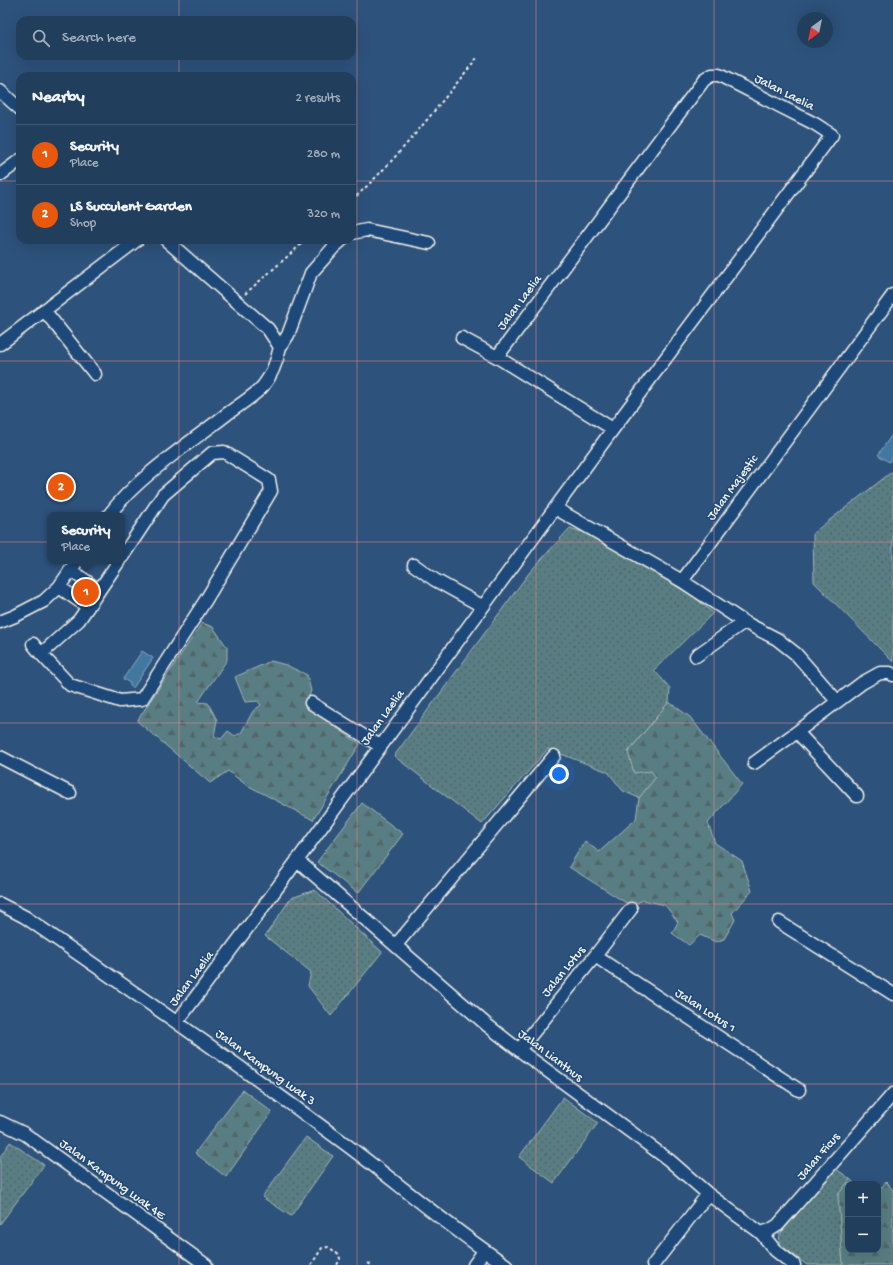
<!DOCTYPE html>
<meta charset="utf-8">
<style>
body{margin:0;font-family:"Gochi Hand",sans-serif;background:#2a4563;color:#f1f3f6}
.controls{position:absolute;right:12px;bottom:12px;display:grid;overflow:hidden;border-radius:8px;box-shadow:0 4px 16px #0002}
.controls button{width:36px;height:36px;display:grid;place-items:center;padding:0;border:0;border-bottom:1px solid #3f5772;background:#223e5d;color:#f1f3f6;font:20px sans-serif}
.compass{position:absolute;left:797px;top:12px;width:36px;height:36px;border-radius:50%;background:#223e5d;box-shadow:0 4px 16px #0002;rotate:213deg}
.you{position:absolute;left:559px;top:774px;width:14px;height:14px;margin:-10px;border:3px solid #fff;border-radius:50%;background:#1a73e8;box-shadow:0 0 0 6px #1a73e833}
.badge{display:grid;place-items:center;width:26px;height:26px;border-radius:50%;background:#ea580c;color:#fff;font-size:13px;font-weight:700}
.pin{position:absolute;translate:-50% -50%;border:2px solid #fff;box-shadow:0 1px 4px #0006}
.popup{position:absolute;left:47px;top:512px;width:78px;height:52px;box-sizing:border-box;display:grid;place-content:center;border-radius:8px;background:#223e5d;filter:drop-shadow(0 1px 3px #0005);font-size:13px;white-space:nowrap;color:#a2aebc}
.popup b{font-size:15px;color:#f1f3f6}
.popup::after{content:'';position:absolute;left:50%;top:100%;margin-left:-8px;border:8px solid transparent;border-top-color:#223e5d}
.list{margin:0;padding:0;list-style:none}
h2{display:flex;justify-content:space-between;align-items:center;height:52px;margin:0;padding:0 16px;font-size:17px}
h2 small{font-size:13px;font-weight:400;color:#a2aebc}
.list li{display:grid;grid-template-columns:26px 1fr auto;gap:12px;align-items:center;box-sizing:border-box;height:60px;padding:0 16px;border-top:1px solid #3f5772}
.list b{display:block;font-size:15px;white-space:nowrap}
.list p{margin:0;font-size:13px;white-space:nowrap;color:#a2aebc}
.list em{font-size:13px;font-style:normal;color:#a2aebc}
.icon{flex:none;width:22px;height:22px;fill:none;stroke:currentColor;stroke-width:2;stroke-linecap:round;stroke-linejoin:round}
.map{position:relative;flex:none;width:893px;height:1265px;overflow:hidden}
.search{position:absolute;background:#223e5d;box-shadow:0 4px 16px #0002;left:16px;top:16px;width:340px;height:44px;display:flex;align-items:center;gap:10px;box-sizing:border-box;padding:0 14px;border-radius:12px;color:#a2aebc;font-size:15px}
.panel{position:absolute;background:#223e5d;box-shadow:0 4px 16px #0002;left:16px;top:72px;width:340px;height:172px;border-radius:12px}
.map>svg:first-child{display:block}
.grass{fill:url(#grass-dots);stroke:#a6b7b5}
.forest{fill:url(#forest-firs);stroke:#a6b7b5}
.water{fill:#42789f;stroke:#89a8bc}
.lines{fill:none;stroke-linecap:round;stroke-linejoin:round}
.minor-casing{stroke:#f4f1e8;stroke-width:15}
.path{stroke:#f4f1e8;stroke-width:2;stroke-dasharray:3 3;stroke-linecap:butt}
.minor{stroke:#1f4a7a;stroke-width:12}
.grid{fill:none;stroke:#e58c88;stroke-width:1;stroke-opacity:0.55}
.labels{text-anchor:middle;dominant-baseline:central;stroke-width:3;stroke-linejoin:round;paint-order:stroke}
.street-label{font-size:13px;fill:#f4f1e8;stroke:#1f4a7a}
</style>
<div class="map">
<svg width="893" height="1265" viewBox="0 0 893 1265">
<defs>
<pattern id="grass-dots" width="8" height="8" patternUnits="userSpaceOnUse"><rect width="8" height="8" fill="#587d82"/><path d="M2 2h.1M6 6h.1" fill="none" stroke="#516567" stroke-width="1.8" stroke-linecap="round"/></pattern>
<pattern id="forest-firs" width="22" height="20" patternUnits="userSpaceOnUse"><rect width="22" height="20" fill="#587d82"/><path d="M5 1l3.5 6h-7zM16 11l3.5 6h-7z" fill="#516567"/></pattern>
</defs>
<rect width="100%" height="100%" fill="#2d527c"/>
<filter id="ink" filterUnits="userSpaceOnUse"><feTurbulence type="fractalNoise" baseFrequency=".025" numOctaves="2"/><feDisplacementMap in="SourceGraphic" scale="8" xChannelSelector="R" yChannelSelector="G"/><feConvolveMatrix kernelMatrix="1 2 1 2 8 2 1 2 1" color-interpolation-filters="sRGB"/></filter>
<g filter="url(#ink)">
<!-- grass -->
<path class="grass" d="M 893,471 L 893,662 L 814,582 L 813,533 Z
M 570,528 L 588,534 L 693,596 L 713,613 L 654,670 L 670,688 L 669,702 L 628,752 L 651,771 L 656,777 L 639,798 L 623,791 L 608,772 L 548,749 L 482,824 L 394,756 L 529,573 Z
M 315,890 L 382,952 L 331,1016 L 308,986 L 311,972 L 265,936 L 291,898 Z
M 563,1097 L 598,1123 L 554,1183 L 519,1157 Z
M 306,1137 L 333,1156 L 291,1216 L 262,1197 Z
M 10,1142 L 44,1165 L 0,1224 L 0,1157 Z
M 835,1168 L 850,1179 L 838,1195 L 843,1265 L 807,1265 L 779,1244 L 780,1234 Z"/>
<!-- forest -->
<path class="forest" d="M 202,623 L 213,627 L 227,647 L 227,660 L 198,702 L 208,703 L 217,720 L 214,736 L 221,739 L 228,731 L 235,736 L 241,733 L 253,711 L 261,705 L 258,701 L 245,702 L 235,677 L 271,661 L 286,665 L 307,675 L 311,691 L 305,706 L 360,744 L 313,820 L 245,784 L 228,771 L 210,783 L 137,721 Z
M 669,702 L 690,717 L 742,784 L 708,823 L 715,843 L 742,861 L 752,891 L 732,913 L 735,920 L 724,939 L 716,942 L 700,935 L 689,945 L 672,933 L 678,922 L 665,905 L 643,900 L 631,906 L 569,867 L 585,841 L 599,852 L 636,819 L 639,798 L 656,777 L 651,771 L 634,773 L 628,752 Z
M 362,803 L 403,834 L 358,893 L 317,862 Z
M 243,1090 L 272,1112 L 226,1177 L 195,1153 Z
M 850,1179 L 855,1184 L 848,1184 L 848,1250 L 878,1250 L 878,1192 L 886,1182 L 893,1190 L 893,1265 L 843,1265 L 838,1195 Z"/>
<!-- water -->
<path class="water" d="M 893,433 L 893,456 L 889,462 L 878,455 Z
M 142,651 L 153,658 L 133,688 L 130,686 L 130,683 L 123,679 Z"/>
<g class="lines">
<!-- minor casing -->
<g class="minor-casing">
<path id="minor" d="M 0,91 L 20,109
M 0,175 L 20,160
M 352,233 L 367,230 L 429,243
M 44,310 L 95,374
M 462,338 L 497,357 L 613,429
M 0,344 L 137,240
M 280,347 L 288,335 L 311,273 L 334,247 L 342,240
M 555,508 L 682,581 L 893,295
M 109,515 C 137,477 190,443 227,414 C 236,407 257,394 263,386 C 273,374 277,361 280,347 L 268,329 L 166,240
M 414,565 L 435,580 L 482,606
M 70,570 L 99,590
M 682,581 L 744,622 L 777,639 L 796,654 L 837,701
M 59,587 L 88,607
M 0,622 L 15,616 L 44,601 L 59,587 L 77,561
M 33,644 L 41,654 L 70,685 L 120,701 L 142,699 L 207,598 L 271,491 L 269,480 L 224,452 L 212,453 L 163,495 L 122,557
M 41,654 L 79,620 L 119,561
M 696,656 L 744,622
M 311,703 L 380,746
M 797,732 L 857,796
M 0,757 L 70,793
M 754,763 L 797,732 L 862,683 L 880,673 L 890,673 L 893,675
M 297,860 L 487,1025 L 519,1050 L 669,1160 L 708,1194 L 761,1233 L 775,1250 L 794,1265
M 0,904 L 25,917 C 132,991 239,1065 344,1143 C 398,1183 450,1228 506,1265
M 779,922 L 893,994
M 396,945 L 554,756
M 595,956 L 799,1090
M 177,1022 L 266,903 L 613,429 L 832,135 L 815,124 L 719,75 L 712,75 L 704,80 L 497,357
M 519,1050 L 595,956 L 631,909
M 0,1122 L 25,1134 L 206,1265
M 761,1233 L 770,1230 L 778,1225 L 893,1094
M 474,1265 L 484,1251
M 653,1265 L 708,1194"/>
</g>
<!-- path -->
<path class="path" d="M 352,200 C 398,159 438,106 477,58
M 245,294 L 306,240
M 368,1263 L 371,1265
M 311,1265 L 322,1248 L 328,1247 L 339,1254 L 340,1259 L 337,1265"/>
<!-- minor -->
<use href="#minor" class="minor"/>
</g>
</g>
<!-- grid -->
<path class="grid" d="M 179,0 L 179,20M 357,0 L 357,1265M 536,0 L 536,1265M 714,0 L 714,1265M 179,56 L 179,76M 0,181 L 20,181M 352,181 L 893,181M 179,240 L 179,1265M 0,361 L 893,361M 0,542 L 893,542M 0,723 L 893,723M 0,904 L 893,904M 0,1084 L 893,1084"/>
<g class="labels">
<!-- street labels -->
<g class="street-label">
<text transform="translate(784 93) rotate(27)">Jalan Laelia</text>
<text transform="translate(520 303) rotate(-53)">Jalan Laelia</text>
<text transform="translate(733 488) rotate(-54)">Jalan Majestic</text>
<text transform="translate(383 718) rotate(-54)">Jalan Laelia</text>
<text transform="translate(564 972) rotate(-51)">Jalan Lotus</text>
<text transform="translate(192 979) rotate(-53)">Jalan Laelia</text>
<text transform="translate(705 1011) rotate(33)">Jalan Lotus 1</text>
<text transform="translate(550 1056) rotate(37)">Jalan Lianthus</text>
<text transform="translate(265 1068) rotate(36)">Jalan Kampung Luak 3</text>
<text transform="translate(819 1157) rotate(-49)">Jalan Ficus</text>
<text transform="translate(112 1180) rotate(36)">Jalan Kampung Luak 4E</text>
</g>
</g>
</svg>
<div class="controls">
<button>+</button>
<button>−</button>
</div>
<svg class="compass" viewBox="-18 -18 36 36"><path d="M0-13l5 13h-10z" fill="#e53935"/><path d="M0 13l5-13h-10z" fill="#a2aebc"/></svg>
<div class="you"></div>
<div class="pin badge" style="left:86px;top:592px">1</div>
<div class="popup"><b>Security</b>Place</div>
<div class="pin badge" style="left:61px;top:487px">2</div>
<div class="search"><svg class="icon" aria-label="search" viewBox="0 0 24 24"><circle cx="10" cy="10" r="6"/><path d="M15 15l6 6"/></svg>Search here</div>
<section class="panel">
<h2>Nearby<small>2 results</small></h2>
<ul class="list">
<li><span class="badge">1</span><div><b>Security</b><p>Place</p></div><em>280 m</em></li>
<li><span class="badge">2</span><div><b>LS Succulent Garden</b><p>Shop</p></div><em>320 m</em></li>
</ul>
</section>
</div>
